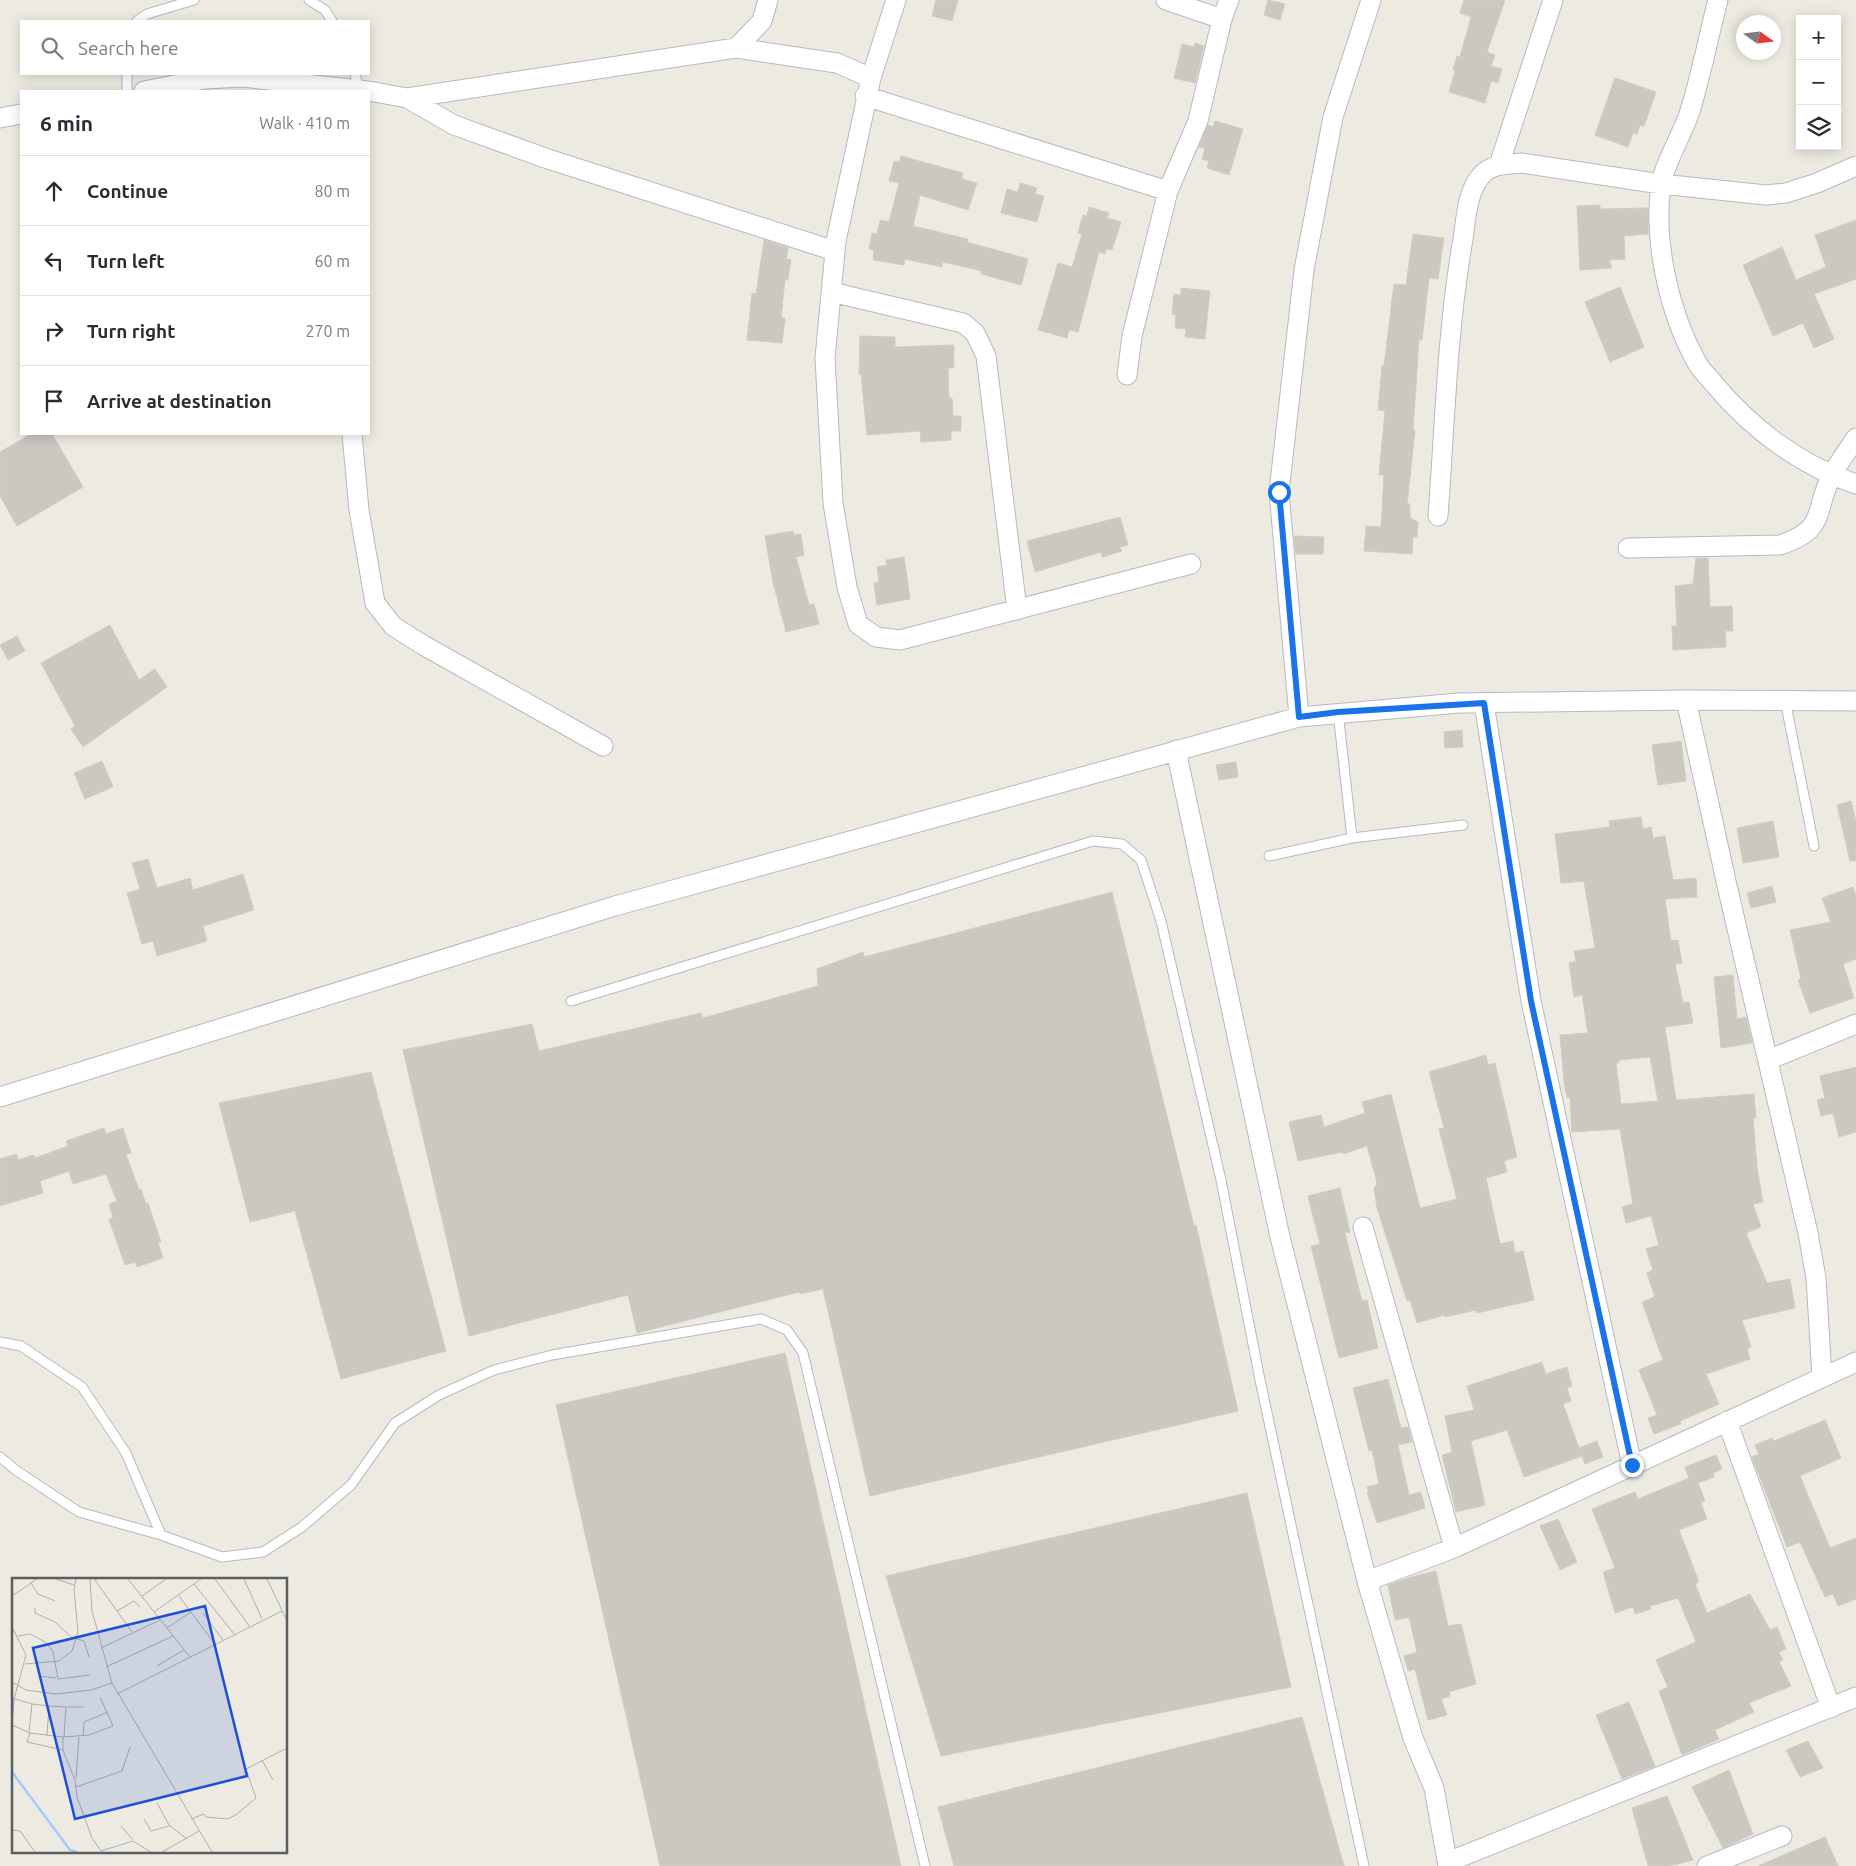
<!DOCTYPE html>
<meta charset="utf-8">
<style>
body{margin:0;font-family:Ubuntu,sans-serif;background:#f2f2f3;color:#2b2b33}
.controls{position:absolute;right:15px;top:15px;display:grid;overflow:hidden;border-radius:0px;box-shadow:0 2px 12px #0003}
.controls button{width:45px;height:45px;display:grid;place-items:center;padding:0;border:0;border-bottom:1px solid #e1e1e2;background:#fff;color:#2b2b33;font:25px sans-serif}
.compass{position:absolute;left:1736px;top:15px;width:45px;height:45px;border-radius:50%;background:#fff;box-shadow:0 2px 12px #0003;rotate:104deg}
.stop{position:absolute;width:15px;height:15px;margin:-11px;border:4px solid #1a73e8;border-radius:50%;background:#fff}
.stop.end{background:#1a73e8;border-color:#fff;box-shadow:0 1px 5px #0008}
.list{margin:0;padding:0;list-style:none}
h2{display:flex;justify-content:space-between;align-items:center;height:65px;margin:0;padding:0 20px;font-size:21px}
h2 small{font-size:16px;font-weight:400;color:#7c7c81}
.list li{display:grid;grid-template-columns:32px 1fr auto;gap:15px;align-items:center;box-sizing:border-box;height:70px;padding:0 20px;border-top:1px solid #e1e1e2}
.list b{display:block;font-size:19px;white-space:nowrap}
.list em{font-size:16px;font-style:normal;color:#7c7c81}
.icon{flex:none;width:28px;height:28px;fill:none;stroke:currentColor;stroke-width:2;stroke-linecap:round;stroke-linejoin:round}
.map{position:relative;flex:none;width:1856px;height:1866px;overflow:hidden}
.search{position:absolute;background:#fff;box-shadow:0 2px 12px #0003;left:20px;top:20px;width:350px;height:55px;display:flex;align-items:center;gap:12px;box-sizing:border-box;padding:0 18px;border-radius:0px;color:#7c7c81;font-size:19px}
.panel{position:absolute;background:#fff;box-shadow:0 2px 12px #0003;left:20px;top:90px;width:350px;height:345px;border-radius:0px}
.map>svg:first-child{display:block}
.building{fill:#cac8c1;stroke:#d1cdc0;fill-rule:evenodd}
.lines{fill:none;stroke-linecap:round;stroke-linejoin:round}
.lane-casing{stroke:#b7b9be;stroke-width:11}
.street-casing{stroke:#b7b9be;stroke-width:21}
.lane{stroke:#fff;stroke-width:9}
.street{stroke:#fff;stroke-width:19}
.route{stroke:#1a73e8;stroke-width:6}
.inset-river{fill:none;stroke:#9fcdff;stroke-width:2.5}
.inset-road{fill:none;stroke:#aeaeaa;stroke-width:1}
.view{fill:#1d4ed8;fill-opacity:0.15;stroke:#1d4ed8;stroke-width:2.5}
.inset-edge{fill:none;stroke:#5a5d62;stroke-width:2.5}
</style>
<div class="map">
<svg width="1856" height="1866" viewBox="0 0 1856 1866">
<rect width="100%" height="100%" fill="#edebe1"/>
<!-- building -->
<path class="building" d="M 936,0 L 958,0 L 952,21 L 932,16 Z
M 1268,0 L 1285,4 L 1280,20 L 1264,15 Z
M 1464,0 L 1505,0 L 1487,52 L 1495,55 L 1491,66 L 1502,69 L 1498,83 L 1491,81 L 1485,103 L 1449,92 L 1455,71 L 1453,70 L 1457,56 L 1460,57 L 1471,17 L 1460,13 Z
M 1195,43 L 1204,46 L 1195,83 L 1174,78 L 1182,44 L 1194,47 Z
M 1615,78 L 1656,92 L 1644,126 L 1640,125 L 1637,134 L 1633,133 L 1628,147 L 1595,135 Z
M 1215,121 L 1243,129 L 1229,175 L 1207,168 L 1209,161 L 1202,159 L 1205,148 L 1199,147 L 1208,125 L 1213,127 Z
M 901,156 L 963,173 L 962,179 L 977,183 L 968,210 L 920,195 L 913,226 L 968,239 L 967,242 L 1028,259 L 1021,285 L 981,274 L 982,271 L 943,262 L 942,267 L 905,259 L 904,265 L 873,260 L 874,250 L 869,249 L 872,233 L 877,234 L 880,220 L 889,222 L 899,183 L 889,181 L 894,161 L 899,162 Z
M 1020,183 L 1037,188 L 1035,194 L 1044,196 L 1037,222 L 1001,213 L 1007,189 L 1018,192 Z
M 1600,205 L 1600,209 L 1648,208 L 1648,234 L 1624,236 L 1625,259 L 1609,260 L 1612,268 L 1580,270 L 1577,206 Z
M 1089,207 L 1109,213 L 1107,218 L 1121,222 L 1112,250 L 1106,249 L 1105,254 L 1099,252 L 1078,332 L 1069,330 L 1067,338 L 1038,330 L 1058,263 L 1072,267 L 1082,234 L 1078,233 L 1083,215 L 1087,216 Z
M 1856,220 L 1856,279 L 1814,294 L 1834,339 L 1814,348 L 1803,323 L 1773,336 L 1743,265 L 1782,247 L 1796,280 L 1826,267 L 1815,235 Z
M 1413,234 L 1444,238 L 1438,279 L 1429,278 L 1422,340 L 1419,340 L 1413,430 L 1415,431 L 1407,504 L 1410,504 L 1410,518 L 1418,522 L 1417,537 L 1413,537 L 1412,554 L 1364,551 L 1366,526 L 1381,527 L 1384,475 L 1379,475 L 1385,411 L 1378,410 L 1382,366 L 1384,366 L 1394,284 L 1406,285 Z
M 764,240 L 788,248 L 786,259 L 791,260 L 788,280 L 785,279 L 781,318 L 785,318 L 782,343 L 747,340 L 752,293 L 756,294 Z
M 1620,287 L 1644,347 L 1610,362 L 1585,302 Z
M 1181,288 L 1210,291 L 1205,339 L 1185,337 L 1186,329 L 1175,328 L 1176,315 L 1172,314 L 1174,294 L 1181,295 Z
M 860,336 L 895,337 L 895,347 L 954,345 L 954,368 L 948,368 L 949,398 L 952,398 L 953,416 L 961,416 L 961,431 L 951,431 L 951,440 L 921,442 L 920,431 L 867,435 L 861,374 L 859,374 Z
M 31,434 L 52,434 L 83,487 L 17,526 L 0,496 L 0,452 Z
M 1120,517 L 1128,545 L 1120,547 L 1122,551 L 1102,557 L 1101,552 L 1035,572 L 1027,541 Z
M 793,531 L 794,535 L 801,534 L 804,555 L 796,557 L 809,605 L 814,604 L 819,624 L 786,632 L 773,582 L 765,536 Z
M 1294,536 L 1324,537 L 1323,554 L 1296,554 Z
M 904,557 L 910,599 L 877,605 L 874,583 L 879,582 L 877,567 L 887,565 L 886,560 Z
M 1696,558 L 1708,558 L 1710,607 L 1732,606 L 1733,631 L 1725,631 L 1726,647 L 1673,650 L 1672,626 L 1677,626 L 1675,586 L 1693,584 Z
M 110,625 L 139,680 L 155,669 L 167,687 L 83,747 L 71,729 L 75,726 L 41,663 Z
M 17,636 L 25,651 L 8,660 L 0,645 Z
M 1462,730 L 1463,747 L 1445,748 L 1444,732 Z
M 1681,741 L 1686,781 L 1658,785 L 1652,745 Z
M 102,761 L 113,787 L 85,799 L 74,773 Z
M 1236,762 L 1238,777 L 1219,780 L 1216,765 Z
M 1851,801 L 1856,821 L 1856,861 L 1850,861 L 1837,805 Z
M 1641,817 L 1643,829 L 1651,827 L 1653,838 L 1665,836 L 1673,880 L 1696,878 L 1697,897 L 1665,899 L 1671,941 L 1678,940 L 1682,963 L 1675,964 L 1683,1003 L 1689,1002 L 1693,1023 L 1665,1027 L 1676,1100 L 1754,1094 L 1756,1118 L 1753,1118 L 1757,1167 L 1763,1202 L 1753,1204 L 1761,1227 L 1746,1233 L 1767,1283 L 1790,1279 L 1795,1308 L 1742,1320 L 1751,1347 L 1747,1349 L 1750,1359 L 1706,1374 L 1719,1404 L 1680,1421 L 1681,1424 L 1654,1434 L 1648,1418 L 1657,1415 L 1639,1370 L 1663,1360 L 1642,1302 L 1655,1297 L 1647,1273 L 1653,1270 L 1646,1249 L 1659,1245 L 1651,1216 L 1626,1223 L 1622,1207 L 1633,1204 L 1620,1129 L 1572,1132 L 1570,1097 L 1567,1098 L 1564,1082 L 1560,1035 L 1588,1033 L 1582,995 L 1574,997 L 1569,963 L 1576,961 L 1574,951 L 1595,948 L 1584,881 L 1561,883 L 1555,834 L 1610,827 L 1609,821 ZM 1650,1057 L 1658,1101 L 1621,1104 L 1616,1063 L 1619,1063 L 1619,1060 Z
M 1773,821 L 1779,857 L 1743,863 L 1737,828 Z
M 148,859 L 157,888 L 190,878 L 193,890 L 243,874 L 254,910 L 203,926 L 207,941 L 157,956 L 153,941 L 142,944 L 127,893 L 140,889 L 132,863 Z
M 1772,886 L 1776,902 L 1751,908 L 1747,893 Z
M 1853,887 L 1856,896 L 1856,959 L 1843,964 L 1854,998 L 1810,1013 L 1798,980 L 1801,979 L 1790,930 L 1831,922 L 1822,898 Z
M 1112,892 L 1194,1226 L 1196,1225 L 1238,1411 L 870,1496 L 823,1289 L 800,1294 L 799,1292 L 637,1333 L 628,1295 L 469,1336 L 403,1050 L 532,1024 L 539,1051 L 701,1013 L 703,1018 L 818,986 L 817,969 L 863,952 L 864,957 Z
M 1733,975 L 1737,1019 L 1746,1017 L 1752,1043 L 1721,1048 L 1714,977 Z
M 1486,1055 L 1488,1065 L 1495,1063 L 1517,1157 L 1504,1161 L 1507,1172 L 1486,1178 L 1500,1244 L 1513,1241 L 1515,1253 L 1523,1251 L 1534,1300 L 1477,1313 L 1476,1310 L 1445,1317 L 1444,1315 L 1417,1323 L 1410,1300 L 1407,1301 L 1377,1208 L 1374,1187 L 1377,1186 L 1376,1179 L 1367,1146 L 1343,1154 L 1342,1152 L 1298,1161 L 1289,1122 L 1321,1115 L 1324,1127 L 1365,1113 L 1362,1102 L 1391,1094 L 1420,1208 L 1457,1199 L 1439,1129 L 1444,1128 L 1429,1072 Z
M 1856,1067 L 1856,1132 L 1839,1137 L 1833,1113 L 1821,1116 L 1817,1100 L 1825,1098 L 1820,1076 Z
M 371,1072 L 446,1351 L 341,1379 L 295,1211 L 250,1222 L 219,1103 Z
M 104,1128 L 106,1134 L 123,1128 L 131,1153 L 126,1154 L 139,1190 L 141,1189 L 146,1204 L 148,1203 L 161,1242 L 158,1243 L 163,1258 L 137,1267 L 135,1262 L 125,1265 L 109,1219 L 113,1218 L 109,1204 L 117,1201 L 106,1174 L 73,1184 L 69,1171 L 40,1181 L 43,1193 L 0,1206 L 0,1159 L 16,1154 L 18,1160 L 34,1155 L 35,1158 L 68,1146 L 66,1141 Z
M 1340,1188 L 1350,1232 L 1345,1233 L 1362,1301 L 1367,1300 L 1378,1348 L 1339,1358 L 1311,1246 L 1320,1244 L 1308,1196 Z
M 785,1353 L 901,1866 L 660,1866 L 556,1405 Z
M 1542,1362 L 1546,1374 L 1567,1367 L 1572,1386 L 1567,1388 L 1571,1401 L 1563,1404 L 1582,1456 L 1524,1477 L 1507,1430 L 1471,1441 L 1485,1505 L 1456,1512 L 1442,1455 L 1452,1452 L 1445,1416 L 1474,1410 L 1467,1386 Z
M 1388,1379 L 1401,1428 L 1408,1427 L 1412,1442 L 1398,1445 L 1409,1495 L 1421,1492 L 1425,1508 L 1377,1523 L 1367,1492 L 1369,1492 L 1367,1487 L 1379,1484 L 1372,1450 L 1369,1451 L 1353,1388 Z
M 1825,1420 L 1841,1458 L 1800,1476 L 1830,1548 L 1856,1538 L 1856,1599 L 1838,1606 L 1833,1594 L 1825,1597 L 1800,1542 L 1787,1547 L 1752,1457 L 1759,1454 L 1755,1445 L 1772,1438 L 1774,1441 Z
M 1597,1441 L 1603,1457 L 1585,1464 L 1579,1448 Z
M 1716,1455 L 1722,1469 L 1713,1473 L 1714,1477 L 1698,1483 L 1705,1501 L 1701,1503 L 1707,1519 L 1679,1530 L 1699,1582 L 1695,1584 L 1707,1613 L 1750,1594 L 1770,1630 L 1777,1627 L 1786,1649 L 1779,1652 L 1783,1660 L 1779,1662 L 1791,1686 L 1749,1703 L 1754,1712 L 1715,1730 L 1719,1739 L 1682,1755 L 1659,1691 L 1668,1687 L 1656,1660 L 1696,1642 L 1678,1598 L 1650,1606 L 1651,1609 L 1635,1614 L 1633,1607 L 1615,1613 L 1603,1572 L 1615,1568 L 1592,1509 L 1635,1492 L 1638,1499 L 1689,1478 L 1685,1467 Z
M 1247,1493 L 1291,1687 L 941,1756 L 886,1576 Z
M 1558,1519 L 1577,1562 L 1560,1570 L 1540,1526 Z
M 1436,1571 L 1448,1626 L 1461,1624 L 1476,1684 L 1449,1692 L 1450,1696 L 1441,1699 L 1447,1715 L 1428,1720 L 1415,1669 L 1408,1671 L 1404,1656 L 1417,1652 L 1409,1617 L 1395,1620 L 1388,1585 L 1408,1578 Z
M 1629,1702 L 1655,1766 L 1622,1779 L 1596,1715 Z
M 1302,1717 L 1344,1866 L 954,1866 L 938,1807 Z
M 1808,1741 L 1823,1768 L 1800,1777 L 1786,1750 Z
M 1729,1770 L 1753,1834 L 1723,1848 L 1692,1787 Z
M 1667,1796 L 1693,1860 L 1670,1866 L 1648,1866 L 1632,1808 Z
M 1825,1837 L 1838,1866 L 1758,1866 Z"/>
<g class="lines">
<!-- lane casing -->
<g class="lane-casing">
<path id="lane" d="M 309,0 L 325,10 L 332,21
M 137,21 L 147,14 L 194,0
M 127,74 L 127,91
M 355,74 L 359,90
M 1785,700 L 1814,846
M 1338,712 L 1352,838
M 1269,856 L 1352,838 L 1463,825
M 571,1001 L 1093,841 L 1122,844 L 1141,860 L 1161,921 L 1221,1180 L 1260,1380 L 1364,1866
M 0,1342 L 21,1346 L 82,1387 L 126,1453 L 161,1535
M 0,1457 L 17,1471 L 79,1512 L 161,1535 L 222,1557 L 263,1552 L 302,1527 L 351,1485 L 395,1423 L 439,1395 L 494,1370 L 552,1355 L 761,1319 L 787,1330 L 803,1353 L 925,1866"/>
</g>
<!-- street casing -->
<g class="street-casing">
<path id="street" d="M 1166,0 L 1222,19 L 1198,121 L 1168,191
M 1718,0 C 1708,38 1701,77 1689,114 C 1682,135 1664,164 1661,185 C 1653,241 1669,312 1696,361 C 1700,370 1709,377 1715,385 C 1752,429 1801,466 1856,484
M 1222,19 L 1229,0
M 736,48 L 762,21 L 768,0
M 871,78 L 836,241 L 825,358 L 833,503 L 847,587 L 858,624 L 876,637 L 900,640 L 1191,564
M 144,91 L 205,79 L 242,77 L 368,91
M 369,91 L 407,98 L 736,48 L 837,63 L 871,78 L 896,0
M 865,96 L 1168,191 L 1132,336 L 1127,375
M 407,98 L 454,125 L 548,159 L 835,251
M 0,118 L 21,114
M 1499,165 L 1553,0
M 831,292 L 963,323 L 975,333 L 986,356 L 1017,610
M 352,434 L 359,510 L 375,603 L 393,626 L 423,645 L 603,746
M 1438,516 C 1445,423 1447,330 1463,239 C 1466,219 1467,193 1480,177 C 1490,164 1506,164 1522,163 L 1661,184 L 1766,195 L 1786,193 L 1817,183 L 1856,166
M 1628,548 L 1780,545 C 1829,529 1813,510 1832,475 C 1839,462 1848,450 1856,438
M 1686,700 L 1728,890 L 1808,1233 L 1816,1278 L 1822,1377
M 1484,703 L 1531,1001 L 1632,1465
M 1299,717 L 1279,492 L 1304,270 L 1333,117 L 1371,0
M 1176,750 L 1280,1237 L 1367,1581 L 1413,1738 L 1434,1788 L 1448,1866
M 1768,1060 L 1856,1024
M 0,1097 L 615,906 L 1299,717 L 1459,703 L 1686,700 L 1856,701
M 1363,1227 L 1454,1548
M 1727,1421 L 1831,1708
M 1367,1581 L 1454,1548 L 1856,1362
M 1448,1862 L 1856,1697
M 1707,1866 L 1782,1836"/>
</g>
<!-- lane -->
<use href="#lane" class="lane"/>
<!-- street -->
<use href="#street" class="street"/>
</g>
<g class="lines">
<!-- route -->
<path class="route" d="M 1279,492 L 1299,717 L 1338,712 L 1484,703 L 1531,1001 L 1632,1465"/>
</g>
<!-- overview -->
<g transform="translate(12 1578)">
<rect width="275" height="275" fill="#edebe1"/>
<path class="inset-river" d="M 0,194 L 58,272 L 65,274"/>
<path class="inset-road" d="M 44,1 L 62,7M 78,1 L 80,33 L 100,105 L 200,274M 85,1 L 83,2 L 120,54M 116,1 L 178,79M 203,1 L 238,49M 232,1 L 250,41M 255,1 L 275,43M 19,5 L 26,16 L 43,23M 182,6 L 223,57M 0,18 L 25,1M 130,18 L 154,1M 167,18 L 202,65M 23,30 L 23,35 L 43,44 L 59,59 L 72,63 L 77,79M 105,33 L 122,23 L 128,29M 142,34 L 189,1M 191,35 L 211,62M 0,49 L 14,77 L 2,121 L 0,147M 155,50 L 179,34M 6,58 L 18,56 L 35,65 L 41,74 L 46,101 L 78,97M 89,70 L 148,42M 13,86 L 47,83 L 60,73 L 66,54 L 62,11 L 64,1M 145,88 L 172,72M 94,89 L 161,58M 27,98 L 44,100M 0,104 L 14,112 L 44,116 L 79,112 L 100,105M 105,116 L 270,33M 0,120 L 20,126M 0,147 L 18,155 L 51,159 L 51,172 L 63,202 L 65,219 L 80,260 L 89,273 L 121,263 L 139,274M 17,154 L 20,126 L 37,128M 18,155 L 15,164 L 51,172M 35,158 L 37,128 L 54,129M 71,158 L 72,144 L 96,134M 51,159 L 77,157 L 101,148 L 88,119M 52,159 L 54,129 L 72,129M 250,182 L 261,202M 64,200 L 67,159M 64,209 L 110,193 L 118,169M 145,225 L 157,247 L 175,261M 132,241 L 139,253 L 157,248M 179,241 L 192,236 L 194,239 L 216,241 L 225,236 L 244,220 L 234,191 L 275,170M 109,248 L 121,262M 0,252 L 8,253 L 23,274M 150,274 L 187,253"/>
<path class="view" d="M 193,28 L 235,198 L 63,241 L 21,70 Z"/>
<rect width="275" height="275" class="inset-edge"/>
</g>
</svg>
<div class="controls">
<button>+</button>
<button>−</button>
<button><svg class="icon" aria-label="layers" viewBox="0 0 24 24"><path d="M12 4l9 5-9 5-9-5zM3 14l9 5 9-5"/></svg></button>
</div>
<svg class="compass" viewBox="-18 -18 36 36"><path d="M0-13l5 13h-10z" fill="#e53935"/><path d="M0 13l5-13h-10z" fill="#7c7c81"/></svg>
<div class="stop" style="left:1279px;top:492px"></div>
<div class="stop end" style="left:1632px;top:1465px"></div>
<div class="search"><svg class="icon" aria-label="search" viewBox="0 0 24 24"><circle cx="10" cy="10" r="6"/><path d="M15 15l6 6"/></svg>Search here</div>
<section class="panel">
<h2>6 min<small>Walk · 410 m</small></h2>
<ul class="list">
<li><svg class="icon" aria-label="ahead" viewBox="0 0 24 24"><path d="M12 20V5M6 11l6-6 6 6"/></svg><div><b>Continue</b></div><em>80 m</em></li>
<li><svg class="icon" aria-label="left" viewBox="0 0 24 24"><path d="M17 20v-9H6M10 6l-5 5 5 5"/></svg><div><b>Turn left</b></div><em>60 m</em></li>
<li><svg class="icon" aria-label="right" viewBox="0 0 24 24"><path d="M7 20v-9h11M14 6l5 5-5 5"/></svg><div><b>Turn right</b></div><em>270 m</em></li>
<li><svg class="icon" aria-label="arrive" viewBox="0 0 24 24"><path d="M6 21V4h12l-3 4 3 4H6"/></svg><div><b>Arrive at destination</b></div></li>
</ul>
</section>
</div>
